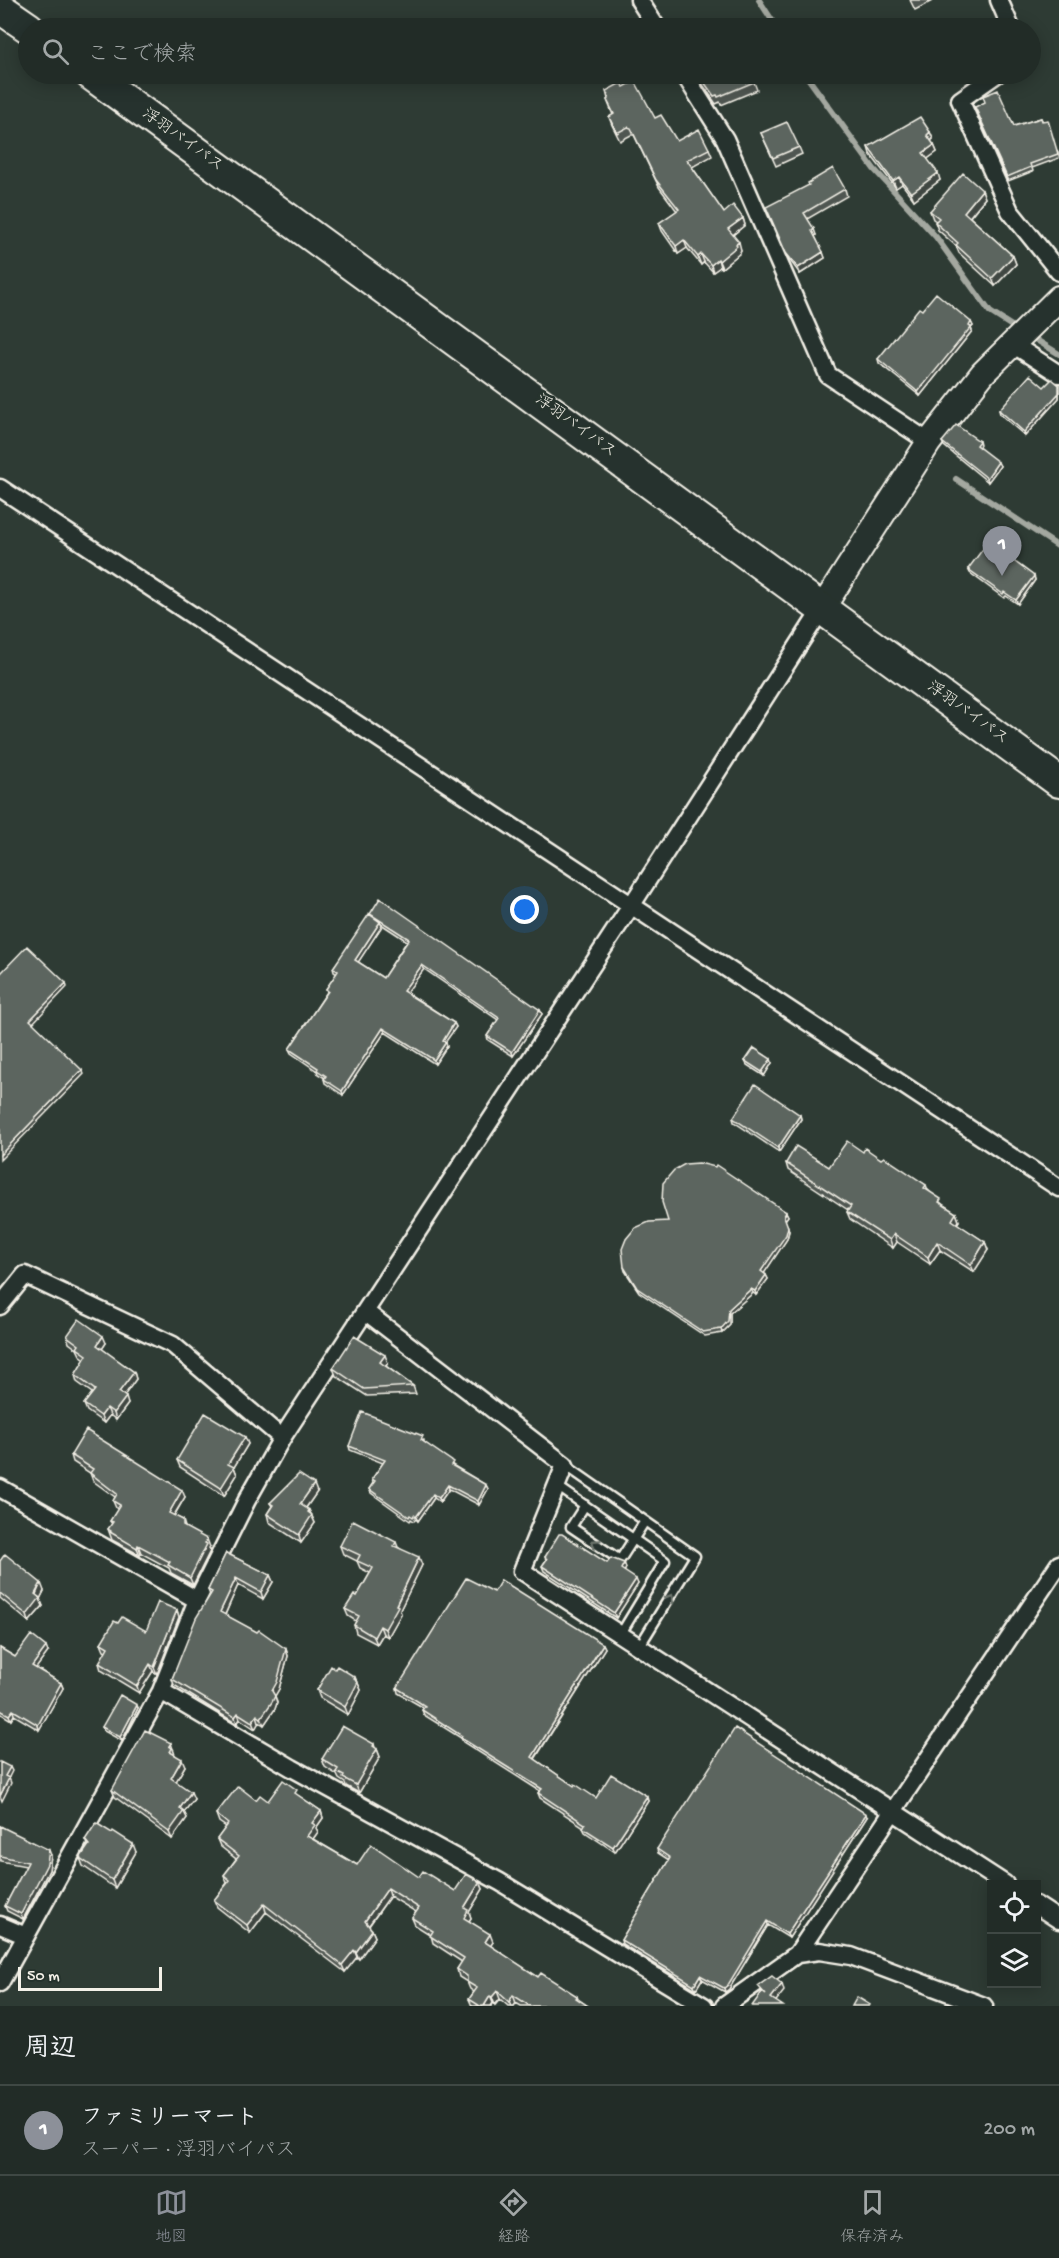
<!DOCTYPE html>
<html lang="ja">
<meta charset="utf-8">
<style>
body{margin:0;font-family:"Gochi Hand","Klee One",sans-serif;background:#2a342f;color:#f1f3f6}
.controls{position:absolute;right:18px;bottom:18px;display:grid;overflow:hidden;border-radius:0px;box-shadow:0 3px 15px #0003}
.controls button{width:54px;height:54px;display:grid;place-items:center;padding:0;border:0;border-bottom:2px solid #3f4844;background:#222c27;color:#f1f3f6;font:30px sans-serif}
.scale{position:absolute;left:18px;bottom:15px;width:144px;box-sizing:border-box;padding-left:6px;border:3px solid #f4f1e8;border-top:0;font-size:16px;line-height:21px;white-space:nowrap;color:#f4f1e8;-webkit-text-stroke:4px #26332d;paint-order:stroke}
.you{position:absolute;left:525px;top:910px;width:21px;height:21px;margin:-15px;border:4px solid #fff;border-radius:50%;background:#1a73e8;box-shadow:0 0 0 9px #1a73e833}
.badge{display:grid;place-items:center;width:39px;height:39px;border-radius:50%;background:#8c9099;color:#fff;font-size:20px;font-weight:700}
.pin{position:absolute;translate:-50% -50px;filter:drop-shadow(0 2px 3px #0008)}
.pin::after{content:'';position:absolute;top:32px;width:21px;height:18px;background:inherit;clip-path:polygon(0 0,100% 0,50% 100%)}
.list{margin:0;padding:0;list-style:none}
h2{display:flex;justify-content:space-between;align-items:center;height:78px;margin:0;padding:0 24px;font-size:26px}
h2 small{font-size:20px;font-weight:400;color:#a2a7a7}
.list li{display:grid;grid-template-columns:39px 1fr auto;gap:18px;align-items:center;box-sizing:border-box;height:90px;padding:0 24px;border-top:2px solid #3f4844}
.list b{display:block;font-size:22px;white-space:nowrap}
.list p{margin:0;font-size:20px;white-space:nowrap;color:#a2a7a7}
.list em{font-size:20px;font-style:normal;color:#a2a7a7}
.icon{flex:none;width:33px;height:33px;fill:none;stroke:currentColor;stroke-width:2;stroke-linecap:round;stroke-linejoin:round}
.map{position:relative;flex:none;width:1059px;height:2006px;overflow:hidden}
.search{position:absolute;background:#222c27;box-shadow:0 3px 15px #0003;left:18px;right:18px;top:18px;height:66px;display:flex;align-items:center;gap:15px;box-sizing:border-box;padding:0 21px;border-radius:33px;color:#a2a7a7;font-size:22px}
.sheet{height:168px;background:#222c27}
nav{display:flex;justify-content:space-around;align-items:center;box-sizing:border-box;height:84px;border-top:2px solid #3f4844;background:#222c27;font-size:16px;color:#a2a7a7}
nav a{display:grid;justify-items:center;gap:3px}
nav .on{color:#8c9099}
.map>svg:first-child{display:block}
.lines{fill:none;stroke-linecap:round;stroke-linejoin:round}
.stream{stroke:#a4a8a0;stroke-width:6}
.lane-casing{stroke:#f4f1e8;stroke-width:13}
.street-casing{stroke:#f4f1e8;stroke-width:21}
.secondary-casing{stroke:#f4f1e8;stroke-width:28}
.highway-casing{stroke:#f4f1e8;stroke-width:34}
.lane{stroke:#26332d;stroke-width:8}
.street{stroke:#26332d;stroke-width:16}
.secondary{stroke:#26332d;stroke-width:24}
.highway{stroke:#26332d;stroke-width:30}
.wall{fill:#4f5751;stroke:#f4f1e8;stroke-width:1.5;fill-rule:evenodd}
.shaded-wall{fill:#404742;stroke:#f4f1e8;stroke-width:1.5}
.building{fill:#5c655e;stroke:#f4f1e8;stroke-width:1.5}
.oneway{stroke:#6e766e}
.labels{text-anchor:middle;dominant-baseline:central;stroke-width:5;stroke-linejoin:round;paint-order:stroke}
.street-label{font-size:16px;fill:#f4f1e8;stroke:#26332d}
</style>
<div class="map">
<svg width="1059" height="2006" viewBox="0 0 1059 2006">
<rect width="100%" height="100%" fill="#2e3b34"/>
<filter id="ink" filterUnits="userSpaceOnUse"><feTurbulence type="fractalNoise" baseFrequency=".0167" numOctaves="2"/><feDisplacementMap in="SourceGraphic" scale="12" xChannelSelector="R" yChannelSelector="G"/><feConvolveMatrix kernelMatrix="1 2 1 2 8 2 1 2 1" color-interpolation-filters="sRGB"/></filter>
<g filter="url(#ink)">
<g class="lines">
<!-- stream -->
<path class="stream" d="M 759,0 L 777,28
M 805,74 L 874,169 L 936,237 L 990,312 L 1018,330
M 1030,336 L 1059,354
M 956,479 L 1059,547"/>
<!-- lane casing -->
<g class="lane-casing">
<path id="lane" d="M 565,1465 L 695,1556 L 639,1647
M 557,1486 L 665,1561 L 620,1635
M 585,1505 L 571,1527 L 620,1560 L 645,1521"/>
</g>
<!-- street casing -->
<g class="street-casing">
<path id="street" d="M 639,0 L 657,28
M 999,0 L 1011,28
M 684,74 L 725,139 L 828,375 L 929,442
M 997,74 L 960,100 L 1010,211 L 1059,272
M 1011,343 L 1059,374
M 0,488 L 1059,1188
M 0,1306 L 25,1275 L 173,1345 L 282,1438
M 366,1312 L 565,1465 L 522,1571 L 1005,1884
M 0,1488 L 197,1600
M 161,1691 L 292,1768 L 500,1882 L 704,2006
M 1036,1905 L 1059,1920
M 0,1925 L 26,1936
M 797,1954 L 819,1951 L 851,1956 L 984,2006
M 0,1983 L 161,1691 L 197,1600 L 247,1500 L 282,1438 L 631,906 L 823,607
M 724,2006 L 797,1954 L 1059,1564"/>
</g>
<!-- secondary casing -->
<g class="secondary-casing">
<path id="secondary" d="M 823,607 L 929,442 L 983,373 L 1059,298"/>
</g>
<!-- highway casing -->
<g class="highway-casing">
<path id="highway" d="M 0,8 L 29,28
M 90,74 L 1059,782"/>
</g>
<!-- lane -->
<use href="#lane" class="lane"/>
<!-- street -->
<use href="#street" class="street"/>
<!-- secondary -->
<use href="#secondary" class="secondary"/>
<!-- highway -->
<use href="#highway" class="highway"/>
</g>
<!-- wall -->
<path class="wall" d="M 910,0 L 934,0 L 915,10 Z
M 751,74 L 757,90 L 721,105 L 720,102 L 716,104 L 701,82 L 699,75 Z
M 624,87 L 677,141 L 709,149 L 712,156 L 692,167 L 724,213 L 743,218 L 745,225 L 733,235 L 741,250 L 740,252 L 740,253 L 722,268 L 720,267 L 713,272 L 704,262 L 701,265 L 687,248 L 678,254 L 662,231 L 659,223 L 677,211 L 659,187 L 634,135 L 631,135 L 620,141 L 612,125 L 609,117 L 613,115 L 607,100 L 608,99 L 606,91 Z
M 975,107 L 1014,126 L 1041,118 L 1059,155 L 1059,158 L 1032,168 L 1033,171 L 1008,181 Z
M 930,132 L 933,139 L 931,141 L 934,145 L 937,152 L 927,159 L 940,180 L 914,200 L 902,184 L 896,188 L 870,154 L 868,147 Z
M 761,133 L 799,147 L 802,154 L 776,166 Z
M 845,189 L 847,196 L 807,219 L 816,235 L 815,236 L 825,258 L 800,274 L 789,259 L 769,213 Z
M 982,190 L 985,198 L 970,217 L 1013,256 L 1016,264 L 995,286 L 959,253 L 956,246 L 938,230 L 935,222 L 936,221 L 933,219 L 930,211 Z
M 971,322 L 973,326 L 971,328 L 972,331 L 920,396 L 879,363 L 878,359 Z
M 1059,385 L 1059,398 L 1025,436 L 1000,414 L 999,410 L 1044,387 Z
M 979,441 L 980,445 L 978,448 L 1000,466 L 988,482 L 944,446 L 942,442 Z
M 968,569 L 1034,576 L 1035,580 L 1018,604 L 1006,596 L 1004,598 L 970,573 Z
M 370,914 L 540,1010 L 542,1014 L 513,1056 L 488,1040 L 487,1036 L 498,1020 L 424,969 L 406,992 L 454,1023 L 456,1027 L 445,1042 L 447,1046 L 435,1064 L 385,1032 L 343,1095 L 325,1083 L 324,1079 L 325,1078 L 318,1074 L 317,1071 L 291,1053 L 289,1049 L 327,992 L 326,989 L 337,974 L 334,972 L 333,968 L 371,916 ZM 381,924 L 407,941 L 383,978 L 358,962 L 382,926 Z
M 771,1059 L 772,1063 L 764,1076 L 747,1065 L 745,1061 Z
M 800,1115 L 801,1119 L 779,1152 L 734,1122 L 733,1118 Z
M 863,1152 L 881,1159 L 926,1185 L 928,1190 L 943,1205 L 956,1213 L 959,1221 L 957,1224 L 985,1242 L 988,1250 L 974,1272 L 940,1250 L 930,1264 L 897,1242 L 893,1248 L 850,1219 L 847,1212 L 848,1210 L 788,1170 L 786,1163 L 829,1167 Z
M 715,1167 L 786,1212 L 788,1216 L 785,1220 L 789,1231 L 787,1239 L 764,1273 L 766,1275 L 768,1279 L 756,1295 L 753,1293 L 730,1313 L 730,1325 L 722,1333 L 705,1336 L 639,1292 L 625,1271 L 624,1267 L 668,1221 Z
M 67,1336 L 106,1343 L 102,1349 L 134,1372 L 136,1379 L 124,1395 L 128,1404 L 116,1420 L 110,1415 L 104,1423 L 87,1411 L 84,1404 L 92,1393 L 77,1382 L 75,1375 L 85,1359 L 80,1355 L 77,1349 L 69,1343 Z
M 388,1363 L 386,1366 L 413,1386 L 416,1394 L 367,1396 L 336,1376 L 333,1368 Z
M 245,1437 L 248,1444 L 234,1467 L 237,1475 L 224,1496 L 180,1467 L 177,1460 Z
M 424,1440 L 424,1442 L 454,1466 L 486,1485 L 488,1489 L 479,1505 L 449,1489 L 440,1502 L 434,1498 L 418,1521 L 416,1519 L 414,1521 L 411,1519 L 410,1521 L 371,1493 L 369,1489 L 373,1483 L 372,1479 L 383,1463 L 350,1450 L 349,1446 Z
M 71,1455 L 185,1497 L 174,1516 L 183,1520 L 185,1527 L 210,1547 L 209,1548 L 210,1551 L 193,1585 L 171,1573 L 169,1568 L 141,1553 L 140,1555 L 112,1540 L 108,1529 L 112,1524 L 110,1521 L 118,1509 L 116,1508 L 113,1501 L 115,1497 L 93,1481 L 90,1473 L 73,1462 Z
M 317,1492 L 306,1508 L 309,1510 L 315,1523 L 301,1543 L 269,1522 L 267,1514 L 272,1506 L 270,1503 Z
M 396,1542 L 398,1547 L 422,1565 L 400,1610 L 401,1614 L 388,1637 L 383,1634 L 377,1644 L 356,1633 L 354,1625 L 356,1621 L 348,1616 L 345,1609 L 357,1596 L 370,1573 L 360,1568 L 357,1561 L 343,1554 L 340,1546 Z
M 226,1553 L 270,1575 L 273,1582 L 263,1599 L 238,1585 L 225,1615 L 286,1649 L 288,1656 L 279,1689 L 275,1696 L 277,1703 L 275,1709 L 264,1725 L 259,1722 L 255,1729 L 240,1719 L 237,1724 L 174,1685 L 172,1679 L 210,1595 L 208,1590 Z
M 545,1557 L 607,1563 L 624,1563 L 626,1568 L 624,1572 L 638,1584 L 616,1618 L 544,1571 L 542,1566 L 546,1560 Z
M 0,1561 L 44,1591 L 40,1599 L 43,1606 L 29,1622 L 0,1598 Z
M 177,1610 L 179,1617 L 157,1674 L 153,1671 L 139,1693 L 101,1670 L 99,1663 L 106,1651 L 104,1650 L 101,1643 L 118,1623 L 146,1631 Z
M 603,1644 L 605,1648 L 535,1759 L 574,1786 L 596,1798 L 648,1801 L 615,1852 L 585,1832 L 583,1828 L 584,1827 L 540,1798 L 538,1793 L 540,1791 L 463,1742 L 461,1738 L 424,1715 L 422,1710 L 424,1708 L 398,1693 L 397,1688 Z
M 0,1648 L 15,1657 L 48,1652 L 36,1668 L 61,1683 L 63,1688 L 39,1730 L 14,1715 L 11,1720 L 0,1713 Z
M 357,1681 L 361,1690 L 348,1715 L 320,1698 L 317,1690 Z
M 138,1708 L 122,1741 L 104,1731 L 102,1727 Z
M 375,1748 L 377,1749 L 380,1757 L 359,1793 L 346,1786 L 345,1783 L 339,1779 L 337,1775 L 325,1767 L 322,1759 Z
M 174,1749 L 173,1750 L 174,1754 L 185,1766 L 176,1781 L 194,1799 L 184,1812 L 187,1818 L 172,1839 L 115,1797 L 112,1790 Z
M 299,1796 L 321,1811 L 323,1818 L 316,1828 L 318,1832 L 313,1839 L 357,1865 L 419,1877 L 455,1891 L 480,1882 L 483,1889 L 469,1912 L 471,1918 L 469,1921 L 493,1942 L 490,1946 L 538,1977 L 577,1996 L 578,1999 L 588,2006 L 521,2006 L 516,2003 L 514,2006 L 508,2006 L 500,1999 L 495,2005 L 493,2003 L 491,2006 L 472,2006 L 469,1999 L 474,1992 L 470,1989 L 467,1982 L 459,1977 L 457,1969 L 462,1962 L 433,1943 L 431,1935 L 415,1925 L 412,1918 L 416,1912 L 390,1896 L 369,1926 L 372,1930 L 375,1937 L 359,1959 L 357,1957 L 345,1972 L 266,1912 L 250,1933 L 217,1907 L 214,1900 L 227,1883 L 224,1875 L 236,1859 L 220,1846 L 217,1839 L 226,1827 L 219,1822 L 216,1814 L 256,1800 L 268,1801 Z
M 867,1817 L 789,1938 L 768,1925 L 729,1989 L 725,1992 L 702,1979 L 696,1989 L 622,1944 L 621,1940 L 669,1860 L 658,1853 L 657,1849 Z
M 0,1826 L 51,1855 L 49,1870 L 23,1919 L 7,1911 L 5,1906 L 26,1866 L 0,1861 Z
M 85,1840 L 136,1852 L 115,1888 L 83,1866 L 80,1858 L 88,1847 Z"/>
<!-- shaded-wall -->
<path class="shaded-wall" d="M 930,132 L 933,139 L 929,142 L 927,135 Z
M 934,145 L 937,152 L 926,160 L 923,153 Z
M 938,173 L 940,180 L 914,200 L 911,193 Z
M 899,177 L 902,184 L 896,188 L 893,181 Z
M 982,190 L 985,198 L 967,220 L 964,212 Z
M 743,218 L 745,225 L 730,237 L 728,229 Z
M 814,229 L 816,235 L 814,237 L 812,231 Z
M 684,240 L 687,248 L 678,254 L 676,246 Z
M 739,242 L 741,250 L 740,252 L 740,253 L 722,268 L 719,261 Z
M 823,252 L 825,258 L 800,274 L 798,268 Z
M 701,254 L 704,262 L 701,265 L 698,257 Z
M 1013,256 L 1016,264 L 995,286 L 992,278 Z
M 718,259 L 720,267 L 713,272 L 711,265 Z
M 971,322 L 973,326 L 971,328 L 972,331 L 920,396 L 918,392 Z
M 1059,393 L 1059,398 L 1025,436 L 1024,432 Z
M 998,462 L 1000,466 L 988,482 L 987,478 Z
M 1034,576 L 1035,580 L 1018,604 L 1016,600 Z
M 380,922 L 382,926 L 357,964 L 355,960 Z
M 422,965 L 424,969 L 405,995 L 403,991 Z
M 66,983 L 67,987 L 32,1024 L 30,1020 Z
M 540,1010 L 542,1014 L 513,1056 L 512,1052 Z
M 454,1023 L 456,1027 L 444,1044 L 443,1041 Z
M 383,1028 L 385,1032 L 343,1095 L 342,1091 Z
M 446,1042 L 447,1046 L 435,1064 L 434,1060 Z
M 771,1059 L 772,1063 L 764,1076 L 762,1072 Z
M 82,1070 L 84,1074 L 0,1160 L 0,1155 Z
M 800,1115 L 801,1119 L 779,1152 L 778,1148 Z
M 786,1212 L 788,1216 L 785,1220 L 784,1216 Z
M 956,1213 L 959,1221 L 954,1228 L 952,1220 Z
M 788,1227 L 789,1231 L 787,1239 L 763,1275 L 761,1271 Z
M 894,1234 L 897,1242 L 893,1248 L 890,1240 Z
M 937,1242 L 940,1250 L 930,1264 L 928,1257 Z
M 985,1242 L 988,1250 L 974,1272 L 971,1265 Z
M 766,1275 L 768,1279 L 756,1295 L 755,1291 Z
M 751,1289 L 753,1293 L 730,1313 L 730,1325 L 722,1333 L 721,1329 L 729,1309 Z
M 103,1336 L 106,1343 L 100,1352 L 97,1345 Z
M 385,1355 L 388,1363 L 383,1370 L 380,1362 Z
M 134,1372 L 136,1379 L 122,1399 L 119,1392 Z
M 126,1397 L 128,1404 L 116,1420 L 114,1413 Z
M 107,1408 L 110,1415 L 104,1423 L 101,1416 Z
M 245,1437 L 248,1444 L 234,1467 L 237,1475 L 224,1496 L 221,1488 L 228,1464 Z
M 314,1484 L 317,1492 L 303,1512 L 300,1504 Z
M 448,1485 L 449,1489 L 440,1502 L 439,1498 Z
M 486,1485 L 488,1489 L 479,1505 L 478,1501 Z
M 182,1490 L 185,1497 L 171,1520 L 169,1513 Z
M 433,1494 L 434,1498 L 418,1521 L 416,1517 Z
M 309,1510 L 315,1523 L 301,1543 L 299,1535 Z
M 207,1539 L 210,1547 L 209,1548 L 210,1551 L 193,1585 L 190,1578 Z
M 138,1545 L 141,1553 L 140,1555 L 137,1548 Z
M 419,1557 L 422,1565 L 400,1610 L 401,1614 L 388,1637 L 385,1629 Z
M 624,1563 L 626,1568 L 623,1574 L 621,1569 Z
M 270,1575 L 273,1582 L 263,1599 L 261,1592 Z
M 236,1578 L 238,1585 L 223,1619 L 220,1612 Z
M 636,1579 L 638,1584 L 616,1618 L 614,1613 Z
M 41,1583 L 44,1591 L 40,1599 L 43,1606 L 29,1622 L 27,1615 Z
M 177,1610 L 179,1617 L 157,1674 L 154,1667 Z
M 380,1626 L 383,1634 L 377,1644 L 374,1637 Z
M 603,1644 L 605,1648 L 533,1761 L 532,1757 Z
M 46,1647 L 48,1652 L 34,1671 L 32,1666 Z
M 286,1649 L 288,1656 L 279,1689 L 275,1696 L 277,1703 L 275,1709 L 264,1725 L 261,1718 Z
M 150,1664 L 153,1671 L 139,1693 L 137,1686 Z
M 355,1677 L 361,1690 L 348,1715 L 345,1707 Z
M 61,1683 L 63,1688 L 39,1730 L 38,1725 Z
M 137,1705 L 138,1708 L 122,1741 L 120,1737 Z
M 13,1710 L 14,1715 L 11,1720 L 9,1715 Z
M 238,1713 L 240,1719 L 237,1724 L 235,1717 Z
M 257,1715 L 259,1722 L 255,1729 L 252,1722 Z
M 171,1743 L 175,1755 L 173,1758 L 169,1746 Z
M 374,1744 L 376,1751 L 377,1749 L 380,1757 L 359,1793 L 356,1785 Z
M 182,1759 L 185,1766 L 174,1785 L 171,1778 Z
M 10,1767 L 12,1771 L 7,1781 L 5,1776 Z
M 9,1778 L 11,1783 L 2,1801 L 0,1796 Z
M 191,1792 L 194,1799 L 184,1812 L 187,1818 L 172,1839 L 169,1832 L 180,1808 Z
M 647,1796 L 648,1801 L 615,1852 L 613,1847 Z
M 321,1811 L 323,1818 L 316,1828 L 318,1832 L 310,1843 L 307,1836 L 312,1823 Z
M 866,1814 L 867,1817 L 789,1938 L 787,1934 Z
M 133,1844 L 136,1852 L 115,1888 L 112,1880 Z
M 49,1850 L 51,1855 L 49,1870 L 23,1919 L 21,1914 Z
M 480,1882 L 483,1889 L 469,1912 L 471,1918 L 466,1925 L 464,1918 L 464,1908 Z
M 388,1888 L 390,1896 L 367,1928 L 365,1921 Z
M 264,1904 L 266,1912 L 250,1933 L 247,1925 Z
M 767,1921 L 768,1925 L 729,1989 L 725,1992 L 724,1988 Z
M 372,1930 L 375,1937 L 359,1959 L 356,1952 Z
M 490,1934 L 493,1942 L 488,1950 L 485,1942 Z
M 354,1950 L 357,1957 L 345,1972 L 342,1965 Z
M 700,1975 L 702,1979 L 696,1989 L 694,1985 Z
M 782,1984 L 784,1991 L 773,2005 L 771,1998 Z
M 497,1991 L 500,1999 L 495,2005 L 492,1997 Z
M 513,1995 L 516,2003 L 514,2006 L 511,2006 L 509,2002 Z
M 490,1996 L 493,2003 L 491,2006 L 484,2006 Z"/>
<!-- building -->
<path class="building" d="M 701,74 L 751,74 L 754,82 L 718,97 L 717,95 L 714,96 L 699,75 Z
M 635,81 L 655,118 L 661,115 L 677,141 L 699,129 L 709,149 L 687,160 L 724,213 L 733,205 L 743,218 L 728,229 L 739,242 L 736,244 L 737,246 L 719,261 L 718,259 L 711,265 L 701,254 L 698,257 L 684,240 L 676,246 L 659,223 L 679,209 L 656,180 L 631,128 L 628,127 L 617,133 L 609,117 L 614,114 L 607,100 L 609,98 L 606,91 L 621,83 L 624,87 Z
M 998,90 L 1014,126 L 1041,118 L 1042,121 L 1048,120 L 1058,154 L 1030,164 L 1031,167 L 1007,177 L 975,107 L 985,102 L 983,96 Z
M 920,117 L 930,132 L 927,135 L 934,145 L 923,153 L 938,173 L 911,193 L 899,177 L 893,181 L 868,147 Z
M 787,122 L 799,147 L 773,158 L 761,133 Z
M 833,168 L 845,189 L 804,213 L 814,229 L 812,231 L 823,252 L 798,268 L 786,253 L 766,207 L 809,185 L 808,183 Z
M 963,173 L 982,190 L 964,212 L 1013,256 L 992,278 L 956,245 L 958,243 L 935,222 L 939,218 L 930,211 Z
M 936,293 L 971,322 L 969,326 L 971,327 L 918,392 L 878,359 L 919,308 L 922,310 Z
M 1030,375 L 1044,387 L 1052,379 L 1059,385 L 1059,393 L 1024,432 L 999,410 Z
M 956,425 L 979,441 L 976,445 L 998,462 L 987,478 L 942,442 Z
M 988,542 L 1034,576 L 1016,600 L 1004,592 L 1003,594 L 968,569 Z
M 380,898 L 540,1010 L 512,1052 L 487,1036 L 499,1018 L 422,965 L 403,991 L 454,1023 L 443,1041 L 446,1042 L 434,1060 L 383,1028 L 342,1091 L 324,1079 L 326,1076 L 317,1070 L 318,1068 L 289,1049 L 328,991 L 326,989 L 338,971 L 333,968 L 369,914 L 380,922 L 355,960 L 383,978 L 409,939 L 370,914 Z
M 27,946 L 66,983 L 30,1020 L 82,1070 L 0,1155 L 0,974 Z
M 754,1048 L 771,1059 L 762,1072 L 745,1061 Z
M 755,1084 L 800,1115 L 778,1148 L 733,1118 Z
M 847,1141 L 863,1152 L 865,1148 L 881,1159 L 884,1157 L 926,1185 L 924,1188 L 941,1199 L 939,1202 L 956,1213 L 952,1220 L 985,1242 L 971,1265 L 937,1242 L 928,1257 L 894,1234 L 890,1240 L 847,1212 L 851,1206 L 786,1163 L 796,1146 L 829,1167 Z
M 699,1163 L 715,1167 L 716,1165 L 786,1212 L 784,1216 L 788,1227 L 786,1235 L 761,1271 L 766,1275 L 755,1291 L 751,1289 L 729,1309 L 728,1321 L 721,1329 L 703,1332 L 637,1288 L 624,1267 L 622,1249 L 626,1239 L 635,1228 L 649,1222 L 668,1221 L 662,1202 L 663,1183 L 674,1170 L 685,1164 Z
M 79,1319 L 103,1336 L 97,1345 L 134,1372 L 119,1392 L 126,1397 L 114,1413 L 107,1408 L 101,1416 L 84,1404 L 95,1390 L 75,1375 L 87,1355 L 77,1348 L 79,1345 L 67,1336 Z
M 354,1336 L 385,1355 L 380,1362 L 413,1386 L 364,1389 L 333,1368 Z
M 362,1412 L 423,1436 L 421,1440 L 453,1462 L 451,1465 L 486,1485 L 478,1501 L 448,1485 L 439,1498 L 433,1494 L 416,1517 L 414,1515 L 413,1517 L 410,1515 L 409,1517 L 369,1489 L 375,1481 L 372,1479 L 385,1460 L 349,1446 Z
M 205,1413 L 245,1437 L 228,1464 L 234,1467 L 221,1488 L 177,1460 Z
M 86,1430 L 182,1490 L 169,1513 L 183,1520 L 183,1526 L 207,1539 L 205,1543 L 207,1544 L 190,1578 L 168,1565 L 170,1562 L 138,1545 L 137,1548 L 110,1532 L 111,1531 L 108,1529 L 113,1522 L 110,1521 L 120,1505 L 113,1501 L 117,1494 L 90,1473 L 93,1469 L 71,1455 Z
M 299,1474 L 314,1484 L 300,1504 L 309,1510 L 308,1512 L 312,1515 L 299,1535 L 267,1514 L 273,1505 L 270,1503 Z
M 353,1520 L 396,1542 L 394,1546 L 419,1557 L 396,1605 L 398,1606 L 385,1629 L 380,1626 L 374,1637 L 354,1625 L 359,1616 L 345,1609 L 354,1595 L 357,1596 L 373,1568 L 357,1561 L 360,1555 L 340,1546 Z
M 559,1534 L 562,1534 L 607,1563 L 611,1558 L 624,1563 L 621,1569 L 636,1579 L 614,1613 L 542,1566 L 547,1559 L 545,1557 Z
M 226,1553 L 270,1575 L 261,1592 L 236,1578 L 220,1612 L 257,1632 L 259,1630 L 286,1649 L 277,1682 L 272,1691 L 275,1696 L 272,1702 L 261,1718 L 257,1715 L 252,1722 L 238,1713 L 235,1717 L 172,1679 L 196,1618 L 212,1592 L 208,1590 Z
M 5,1554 L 41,1583 L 35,1594 L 40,1598 L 27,1615 L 0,1593 L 0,1561 Z
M 466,1578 L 494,1592 L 501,1580 L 603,1644 L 532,1757 L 574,1786 L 575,1784 L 596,1798 L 611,1774 L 647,1796 L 613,1847 L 583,1828 L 585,1824 L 538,1793 L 542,1789 L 461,1738 L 462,1736 L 422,1710 L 425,1706 L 397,1688 Z
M 158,1602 L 177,1610 L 154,1667 L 150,1664 L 137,1686 L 99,1663 L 108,1647 L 101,1643 L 114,1621 L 118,1623 L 122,1617 L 146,1631 Z
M 31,1635 L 46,1647 L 32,1666 L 61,1683 L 38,1725 L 13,1710 L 9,1715 L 0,1710 L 0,1648 L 15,1657 Z
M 331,1666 L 335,1669 L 337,1666 L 355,1677 L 354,1679 L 358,1682 L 345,1707 L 317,1690 Z
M 120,1695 L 137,1705 L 120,1737 L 102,1727 Z
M 342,1726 L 374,1744 L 373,1746 L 377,1749 L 356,1785 L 343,1778 L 344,1776 L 336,1772 L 338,1769 L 322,1759 Z
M 735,1728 L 866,1814 L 787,1934 L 767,1921 L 728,1985 L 724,1988 L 700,1975 L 694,1985 L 621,1940 L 670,1858 L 657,1849 Z
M 145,1730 L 171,1743 L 169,1746 L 172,1748 L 170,1752 L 182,1759 L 171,1778 L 191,1792 L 180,1808 L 184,1811 L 169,1832 L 112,1790 Z
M 0,1762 L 10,1767 L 5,1776 L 9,1778 L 0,1796 Z
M 283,1780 L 297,1790 L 295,1793 L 321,1811 L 312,1823 L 315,1825 L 307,1836 L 357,1865 L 371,1844 L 419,1877 L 423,1871 L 455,1891 L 466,1874 L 480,1882 L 464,1908 L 468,1910 L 464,1918 L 490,1934 L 485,1942 L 538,1977 L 541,1973 L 577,1996 L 576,1998 L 588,2006 L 530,2006 L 513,1995 L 509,2002 L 497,1991 L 492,1997 L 490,1996 L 484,2006 L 480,2006 L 469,1999 L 477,1988 L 467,1982 L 467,1976 L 457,1969 L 464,1958 L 430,1936 L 433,1931 L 412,1918 L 419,1908 L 388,1888 L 365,1921 L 372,1930 L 356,1952 L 354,1950 L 342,1965 L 264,1904 L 247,1925 L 214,1900 L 230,1880 L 224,1875 L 239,1856 L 217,1839 L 228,1824 L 216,1814 L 238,1786 L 256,1800 L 260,1795 L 268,1801 Z
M 96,1823 L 112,1833 L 113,1831 L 133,1844 L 112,1880 L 80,1858 L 89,1845 L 85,1840 Z
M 0,1826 L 49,1850 L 47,1864 L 21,1914 L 5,1906 L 28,1862 L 0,1856 Z
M 772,1976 L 782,1984 L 771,1998 L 783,2006 L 752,2006 L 762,1992 L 766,1995 L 758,1986 Z
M 857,1997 L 870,2005 L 869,2006 L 852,2006 Z"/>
<!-- one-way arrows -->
<defs><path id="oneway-chevron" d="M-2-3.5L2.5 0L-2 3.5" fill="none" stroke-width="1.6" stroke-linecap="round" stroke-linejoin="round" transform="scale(1.5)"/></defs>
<g class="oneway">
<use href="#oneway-chevron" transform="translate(595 1543) rotate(-146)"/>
<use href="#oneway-chevron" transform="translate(670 1598) rotate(-59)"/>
</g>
</g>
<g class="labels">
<!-- street labels -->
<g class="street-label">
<text transform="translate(182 141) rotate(36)">浮羽バイパス</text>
<text transform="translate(575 427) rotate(36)">浮羽バイパス</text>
<text transform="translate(967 714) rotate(36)">浮羽バイパス</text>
</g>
</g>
</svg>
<div class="controls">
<button><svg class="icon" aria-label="locate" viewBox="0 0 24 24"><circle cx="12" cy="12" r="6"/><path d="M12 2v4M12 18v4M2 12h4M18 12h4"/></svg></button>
<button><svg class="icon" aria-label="layers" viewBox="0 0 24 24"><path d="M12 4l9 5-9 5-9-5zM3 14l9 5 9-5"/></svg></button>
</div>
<div class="scale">50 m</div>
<div class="you"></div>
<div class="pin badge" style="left:1002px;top:576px">1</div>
<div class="search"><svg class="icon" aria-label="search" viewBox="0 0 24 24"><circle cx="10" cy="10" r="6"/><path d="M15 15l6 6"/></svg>ここで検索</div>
</div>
<section class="sheet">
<h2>周辺<small></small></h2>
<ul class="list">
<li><span class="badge">1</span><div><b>ファミリーマート</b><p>スーパー · 浮羽バイパス</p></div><em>200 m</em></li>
</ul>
</section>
<nav>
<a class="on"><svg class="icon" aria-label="map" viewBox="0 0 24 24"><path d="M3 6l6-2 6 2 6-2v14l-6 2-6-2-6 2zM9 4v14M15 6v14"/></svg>地図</a>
<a><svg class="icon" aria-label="directions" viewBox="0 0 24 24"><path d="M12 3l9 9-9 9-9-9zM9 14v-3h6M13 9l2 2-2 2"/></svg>経路</a>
<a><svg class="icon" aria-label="saved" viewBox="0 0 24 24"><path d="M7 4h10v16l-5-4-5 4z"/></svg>保存済み</a>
</nav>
